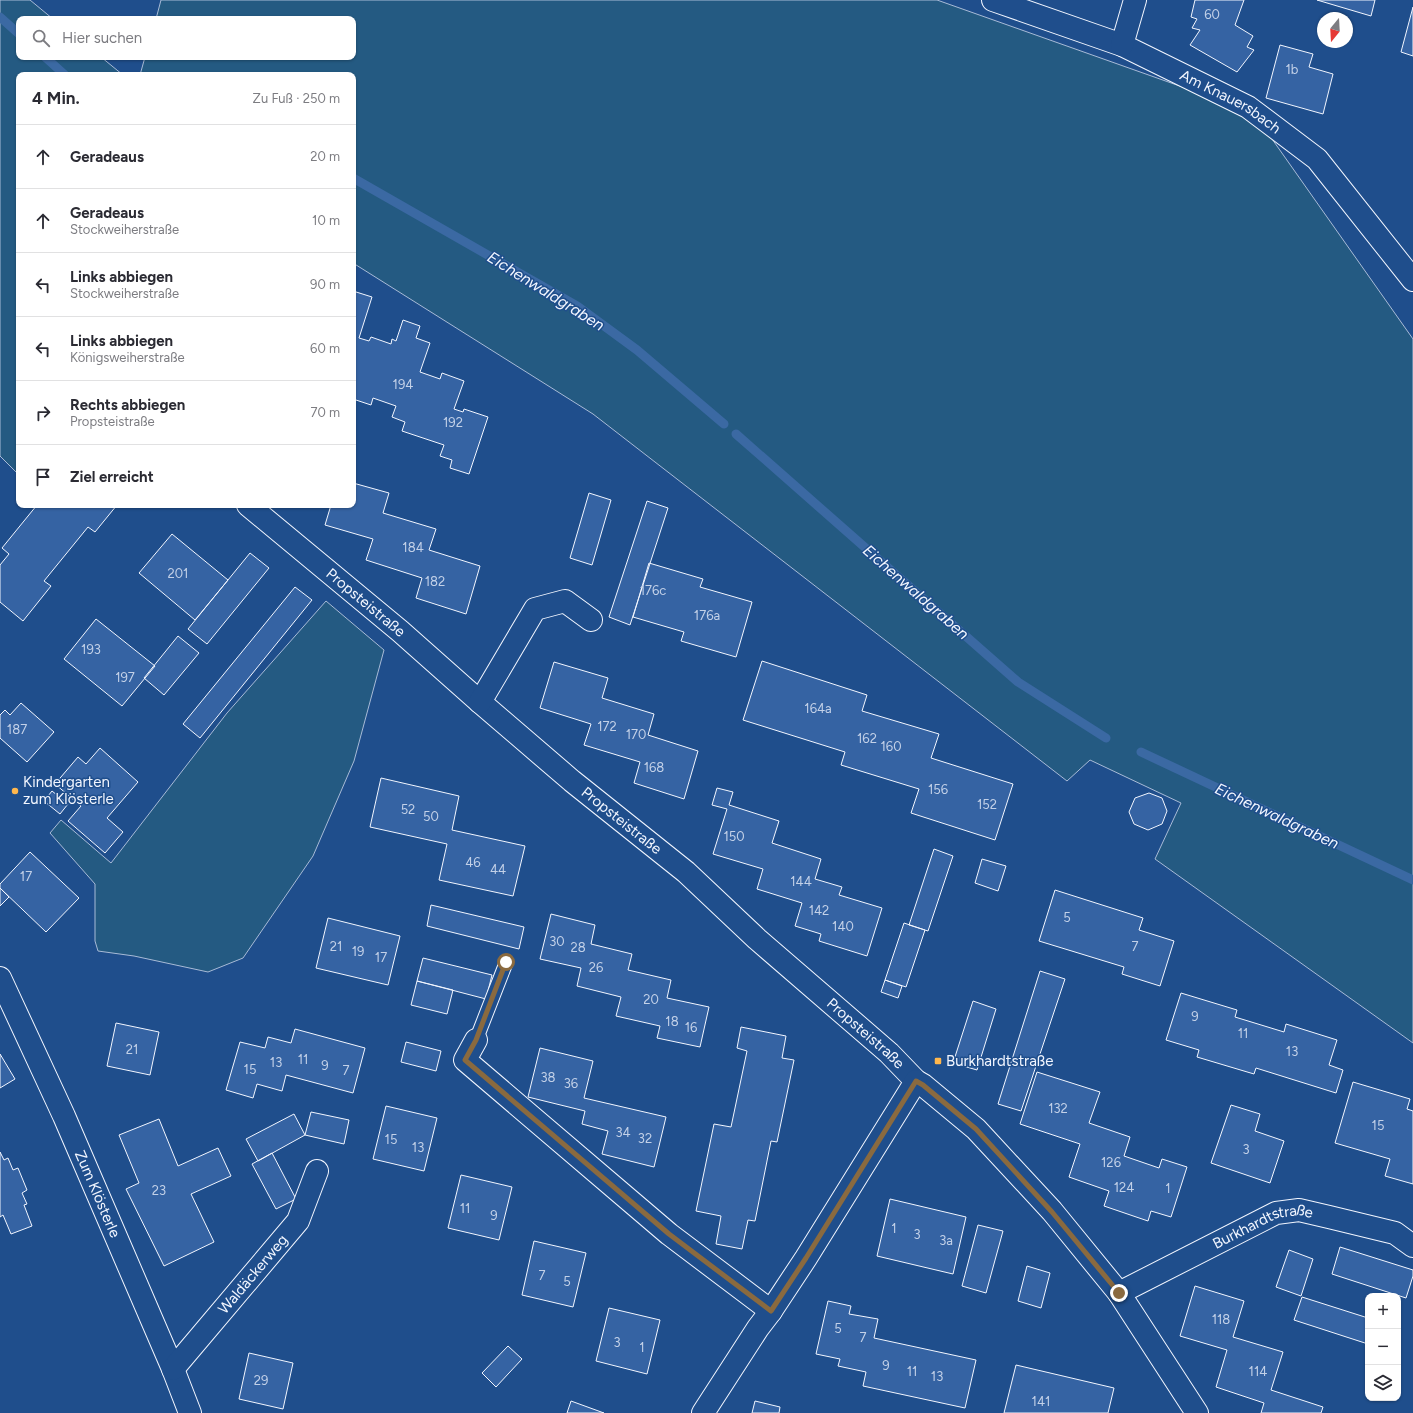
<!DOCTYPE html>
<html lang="de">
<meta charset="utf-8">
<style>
body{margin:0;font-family:Figtree,sans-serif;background:#f2f2f3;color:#2b2b33}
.controls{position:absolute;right:12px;bottom:12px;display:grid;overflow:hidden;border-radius:8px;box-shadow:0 1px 3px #0004}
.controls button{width:36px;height:36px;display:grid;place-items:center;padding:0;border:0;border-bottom:1px solid #e1e1e2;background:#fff;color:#2b2b33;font:20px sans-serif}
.compass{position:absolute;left:1317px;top:12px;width:36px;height:36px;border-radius:50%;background:#fff;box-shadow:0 1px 3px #0004;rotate:198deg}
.stop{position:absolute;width:12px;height:12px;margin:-9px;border:3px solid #8a6a3f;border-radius:50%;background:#fff}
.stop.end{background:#8a6a3f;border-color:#fff;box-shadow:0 1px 4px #0008}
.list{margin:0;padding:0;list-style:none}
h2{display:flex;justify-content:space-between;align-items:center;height:52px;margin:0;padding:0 16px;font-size:17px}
h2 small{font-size:13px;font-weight:400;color:#7c7c81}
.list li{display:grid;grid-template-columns:26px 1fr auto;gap:12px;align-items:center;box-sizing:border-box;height:64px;padding:0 16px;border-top:1px solid #e1e1e2}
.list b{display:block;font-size:15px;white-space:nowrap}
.list p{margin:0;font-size:13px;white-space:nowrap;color:#7c7c81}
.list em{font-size:13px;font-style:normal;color:#7c7c81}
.icon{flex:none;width:22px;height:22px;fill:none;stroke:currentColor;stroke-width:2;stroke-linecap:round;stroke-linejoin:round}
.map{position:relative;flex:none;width:1413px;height:1413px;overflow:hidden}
.search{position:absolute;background:#fff;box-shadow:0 1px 3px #0004;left:16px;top:16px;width:340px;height:44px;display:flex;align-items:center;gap:10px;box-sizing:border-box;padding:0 14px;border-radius:8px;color:#7c7c81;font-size:15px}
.panel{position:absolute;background:#fff;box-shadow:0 1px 3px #0004;left:16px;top:72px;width:340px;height:436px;border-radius:8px}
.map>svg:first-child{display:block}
.green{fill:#245a82;stroke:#a8bbd7}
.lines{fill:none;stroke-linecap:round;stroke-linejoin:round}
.stream{stroke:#3b69a3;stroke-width:9}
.building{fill:#3563a3;stroke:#f2f6ff}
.lane-casing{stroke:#f2f6ff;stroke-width:15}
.street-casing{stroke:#f2f6ff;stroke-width:24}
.lane{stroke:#1f4e8c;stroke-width:13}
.street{stroke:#1f4e8c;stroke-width:22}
.route{stroke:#8a6a3f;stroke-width:5}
.poi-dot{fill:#ffb74d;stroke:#1f4e8c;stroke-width:1.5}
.labels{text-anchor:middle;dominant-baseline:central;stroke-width:3;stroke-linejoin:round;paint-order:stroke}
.number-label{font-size:13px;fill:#c3d1e8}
.street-label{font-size:15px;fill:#f2f6ff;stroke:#1f4e8c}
.poi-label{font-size:15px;fill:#f2f6ff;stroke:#1f4e8c;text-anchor:start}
.water-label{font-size:16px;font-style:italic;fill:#f2f6ff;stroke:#1f4e8c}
</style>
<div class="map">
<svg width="1413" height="1413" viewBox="0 0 1413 1413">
<rect width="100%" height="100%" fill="#1f4e8c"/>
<!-- green -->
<path class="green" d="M 0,0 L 30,0 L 53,19 L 19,19 L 19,57 L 101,57 L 123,75 L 19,75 L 19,475 L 0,456 Z
M 161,0 L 937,0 L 1253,112 L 1413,339 L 1413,1043 L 1155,859 L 1181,803 L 1090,760 L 1067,781 L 593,414 L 353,263 L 353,75 L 140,75 L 145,57 L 353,57 L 353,19 L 156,19 Z
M 326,601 L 384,650 L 354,761 L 313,856 L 243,958 L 208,972 L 134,956 L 98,951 L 95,941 L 95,884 L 50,833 L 61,820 L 111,863 L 227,713 Z"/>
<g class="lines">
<!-- stream -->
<path class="stream" d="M 0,17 L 19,34
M 45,57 L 65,75
M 353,178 L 577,306 L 637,350 L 724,424
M 736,434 L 1018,682 L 1106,738
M 1141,752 L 1413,880"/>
</g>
<!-- building -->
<path class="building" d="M 1195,0 L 1244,0 L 1235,25 L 1253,36 L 1247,47 L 1254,50 L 1237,72 L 1190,45 L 1200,30 L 1192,28 L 1197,19 L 1191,17 Z
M 1317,0 L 1375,0 L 1371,16 Z
M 1413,7 L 1413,56 L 1401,52 Z
M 1280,45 L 1313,54 L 1309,67 L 1333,74 L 1323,114 L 1266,98 Z
M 353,291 L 372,297 L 359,338 L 369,341 L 371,337 L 391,344 L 392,339 L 396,341 L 403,320 L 420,326 L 416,338 L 430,343 L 420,372 L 440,379 L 442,373 L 464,381 L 454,409 L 463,412 L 464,409 L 488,417 L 469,474 L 450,468 L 452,460 L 440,456 L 444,445 L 402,431 L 405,422 L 392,417 L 396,406 L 373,398 L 371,405 L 353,399 L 355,389 L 353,389 Z
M 353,483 L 389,493 L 383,513 L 436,529 L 429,550 L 480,566 L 466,614 L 416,598 L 422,578 L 366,560 L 373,539 L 325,525 L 331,505 L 353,505 Z
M 589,493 L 611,500 L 592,565 L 570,558 Z
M 647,501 L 668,508 L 630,625 L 609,617 Z
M 37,505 L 117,505 L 95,532 L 88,527 L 44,581 L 51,586 L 23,621 L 0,602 L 0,565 L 9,554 L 2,548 Z
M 172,534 L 228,580 L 195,620 L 139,573 Z
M 250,553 L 269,568 L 207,644 L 188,629 Z
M 649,563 L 703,579 L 700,587 L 752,602 L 736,657 L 681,641 L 684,632 L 633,617 Z
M 295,587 L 312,600 L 200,738 L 183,724 Z
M 96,619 L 155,666 L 122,706 L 64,659 Z
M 178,636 L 199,653 L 164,695 L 144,678 Z
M 762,661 L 867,695 L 862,711 L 939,734 L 931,758 L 1013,784 L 995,840 L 911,813 L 919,789 L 841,765 L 845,752 L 743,720 Z
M 554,662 L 608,678 L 602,698 L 654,714 L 648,735 L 698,751 L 684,799 L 634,783 L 640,762 L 584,745 L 591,724 L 540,708 Z
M 21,703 L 54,732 L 27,762 L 0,738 L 0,715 L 5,710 L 10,715 Z
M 100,748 L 138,782 L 107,818 L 123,832 L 105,853 L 68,821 L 81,806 L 55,784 L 78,757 L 86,764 Z
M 381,778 L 459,796 L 452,830 L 525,846 L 513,896 L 439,880 L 447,844 L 370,827 Z
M 717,788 L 733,792 L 729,805 L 779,821 L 772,843 L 821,859 L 815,879 L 842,887 L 839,895 L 882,908 L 867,956 L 819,941 L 821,934 L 795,926 L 802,903 L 757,889 L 763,869 L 713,854 L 727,809 L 712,805 Z
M 52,791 L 68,804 L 60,814 L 44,801 Z
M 1149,793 L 1162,798 L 1167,811 L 1162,824 L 1148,830 L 1134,824 L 1129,812 L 1135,798 Z
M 934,849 L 953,856 L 928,931 L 909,925 Z
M 30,852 L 79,898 L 46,932 L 0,888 L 0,884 Z
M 982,859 L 1006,866 L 998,891 L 975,883 Z
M 0,888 L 9,897 L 0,906 Z
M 1055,890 L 1143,918 L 1139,930 L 1174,941 L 1160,986 L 1122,974 L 1124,967 L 1039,941 Z
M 431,905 L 524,927 L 519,949 L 427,926 Z
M 551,914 L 595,925 L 591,944 L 632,954 L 628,970 L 671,980 L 667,998 L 709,1007 L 700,1047 L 657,1038 L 660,1026 L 616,1016 L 621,997 L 577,986 L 581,968 L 540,959 Z
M 328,918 L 400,936 L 388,985 L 316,968 Z
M 904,923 L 925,930 L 906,987 L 885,980 Z
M 423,958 L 492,975 L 486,999 L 417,981 Z
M 1040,971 L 1065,979 L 1021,1111 L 998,1104 Z
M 885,980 L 902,986 L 898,998 L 881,992 Z
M 417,981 L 453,990 L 447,1014 L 411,1005 Z
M 1181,993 L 1237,1010 L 1235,1017 L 1284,1032 L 1286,1024 L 1337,1040 L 1329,1065 L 1343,1070 L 1336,1093 L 1256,1068 L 1254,1074 L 1197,1057 L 1199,1050 L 1166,1040 Z
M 973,1001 L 996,1009 L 977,1070 L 953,1063 Z
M 116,1023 L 159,1032 L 150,1075 L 107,1066 Z
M 741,1027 L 786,1036 L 782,1058 L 794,1060 L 777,1142 L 771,1141 L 755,1221 L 748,1220 L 742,1249 L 716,1244 L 721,1216 L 696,1211 L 714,1124 L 731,1127 L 747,1051 L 737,1048 Z
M 295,1029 L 365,1048 L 353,1093 L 286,1075 L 282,1091 L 257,1084 L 253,1098 L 226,1090 L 240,1042 L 265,1048 L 268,1037 L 291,1043 Z
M 406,1042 L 441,1051 L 436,1071 L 401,1062 Z
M 540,1048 L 593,1061 L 584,1098 L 666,1117 L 654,1167 L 602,1154 L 608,1131 L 582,1124 L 585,1111 L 528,1097 Z
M 0,1054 L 15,1079 L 0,1088 Z
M 1037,1072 L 1100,1092 L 1089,1123 L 1130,1137 L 1124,1156 L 1159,1168 L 1162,1159 L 1187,1167 L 1171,1217 L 1151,1211 L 1148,1221 L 1104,1206 L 1109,1191 L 1069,1177 L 1080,1144 L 1020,1124 Z
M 1353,1082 L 1410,1099 L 1407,1109 L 1413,1111 L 1413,1184 L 1385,1176 L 1390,1159 L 1335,1143 Z
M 1231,1105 L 1260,1114 L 1255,1131 L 1284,1141 L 1270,1183 L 1211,1163 Z
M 386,1106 L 437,1118 L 424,1171 L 373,1159 Z
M 311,1112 L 349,1120 L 344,1144 L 305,1135 Z
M 294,1114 L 305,1135 L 258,1161 L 246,1139 Z
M 159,1119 L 178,1166 L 218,1148 L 231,1176 L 191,1194 L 214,1242 L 164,1266 L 126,1189 L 139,1183 L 119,1135 Z
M 0,1152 L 4,1160 L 8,1158 L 13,1170 L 18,1168 L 27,1190 L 22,1193 L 27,1204 L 24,1205 L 32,1226 L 11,1234 L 3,1215 L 0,1217 Z
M 272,1153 L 296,1199 L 276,1209 L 252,1164 Z
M 461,1175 L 512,1187 L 499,1240 L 448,1228 Z
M 890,1199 L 966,1217 L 953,1274 L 877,1256 Z
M 978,1225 L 1003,1231 L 986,1293 L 962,1286 Z
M 534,1241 L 586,1253 L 573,1307 L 522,1295 Z
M 1340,1247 L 1413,1270 L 1413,1276 L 1406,1298 L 1332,1274 Z
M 1289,1250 L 1313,1259 L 1301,1296 L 1276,1287 Z
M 1027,1266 L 1050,1273 L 1041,1308 L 1018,1301 Z
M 1195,1286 L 1244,1301 L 1233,1337 L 1283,1352 L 1271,1390 L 1323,1407 L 1321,1413 L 1261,1413 L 1264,1403 L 1216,1387 L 1227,1350 L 1180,1336 Z
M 1302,1297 L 1368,1318 L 1368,1344 L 1294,1320 Z
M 828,1301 L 851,1306 L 849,1314 L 878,1319 L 874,1338 L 976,1360 L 965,1408 L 863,1386 L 866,1372 L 838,1366 L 840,1359 L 816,1354 Z
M 609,1308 L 660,1320 L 647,1374 L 596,1361 Z
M 508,1346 L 522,1359 L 496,1387 L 482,1373 Z
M 249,1353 L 293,1363 L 283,1409 L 239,1399 Z
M 1016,1365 L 1114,1388 L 1108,1413 L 1004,1413 Z
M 571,1401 L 604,1413 L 567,1413 Z
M 755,1401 L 780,1407 L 779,1413 L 752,1413 Z"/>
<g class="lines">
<!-- lane casing -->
<g class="lane-casing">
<path id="lane" d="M 476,1040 L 506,963"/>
</g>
<!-- street casing -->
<g class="street-casing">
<g id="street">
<path id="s1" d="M 993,0 L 1122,45 L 1248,107 L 1317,159 L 1413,280"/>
<path d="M 1122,45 L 1135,0"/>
<path id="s2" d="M 248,505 L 400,631 L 480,702 L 572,781 L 686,872 L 757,939 L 889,1053 L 916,1081 L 923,1085 L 976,1129 L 1052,1211 L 1119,1293 L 1197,1413"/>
<path d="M 480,702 L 535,609 L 565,601 L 591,620"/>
<path id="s3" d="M 0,978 L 64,1116 L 173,1369 L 190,1413"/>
<path d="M 476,1040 L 465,1060 L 669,1234 L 771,1311"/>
<path id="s4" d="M 1119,1293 L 1276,1213 L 1299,1210 L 1329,1217 L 1395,1233 L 1413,1246"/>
<path id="s5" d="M 173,1369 L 298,1221 L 317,1171"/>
<path d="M 703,1413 L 758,1328 L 771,1311 L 806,1258 L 916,1081"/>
</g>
</g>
<!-- lane -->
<use href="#lane" class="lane"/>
<!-- street -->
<use href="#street" class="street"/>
</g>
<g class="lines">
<!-- route -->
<path class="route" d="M 506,962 L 476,1040 L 465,1060 L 669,1234 L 771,1311 L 806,1258 L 916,1081 L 923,1085 L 976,1129 L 1052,1212 L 1119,1293"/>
</g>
<!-- markers -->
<g class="poi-dot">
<circle cx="15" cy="791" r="4"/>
<rect x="934" y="1057" width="8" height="8" rx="2"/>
</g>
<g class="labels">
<!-- number labels -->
<g class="number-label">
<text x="1212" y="14">60</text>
<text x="1292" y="69">1b</text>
<text x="403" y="384">194</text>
<text x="453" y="422">192</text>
<text x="413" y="547">184</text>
<text x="178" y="573">201</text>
<text x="435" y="581">182</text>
<text x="653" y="590">176c</text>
<text x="707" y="615">176a</text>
<text x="91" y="649">193</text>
<text x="125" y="677">197</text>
<text x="818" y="708">164a</text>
<text x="607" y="726">172</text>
<text x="17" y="729">187</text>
<text x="636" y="734">170</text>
<text x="867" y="738">162</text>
<text x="891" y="746">160</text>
<text x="654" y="767">168</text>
<text x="938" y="789">156</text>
<text x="987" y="804">152</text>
<text x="408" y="809">52</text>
<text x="431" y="816">50</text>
<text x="734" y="836">150</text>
<text x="473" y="862">46</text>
<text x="498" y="869">44</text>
<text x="26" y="876">17</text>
<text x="801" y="881">144</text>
<text x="819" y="910">142</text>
<text x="1067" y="917">5</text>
<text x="843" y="926">140</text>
<text x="557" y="941">30</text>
<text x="336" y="946">21</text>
<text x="1135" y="946">7</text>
<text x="578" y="947">28</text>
<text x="358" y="951">19</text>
<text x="381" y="957">17</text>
<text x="596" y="967">26</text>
<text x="651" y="999">20</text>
<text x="1195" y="1016">9</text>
<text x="672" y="1021">18</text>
<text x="691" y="1027">16</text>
<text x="1243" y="1033">11</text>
<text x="132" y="1049">21</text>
<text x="1292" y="1051">13</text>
<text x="303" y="1059">11</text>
<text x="276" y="1062">13</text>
<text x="325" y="1065">9</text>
<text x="250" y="1069">15</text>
<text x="346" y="1070">7</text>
<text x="548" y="1077">38</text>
<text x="571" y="1083">36</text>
<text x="1058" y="1108">132</text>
<text x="1378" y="1125">15</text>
<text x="623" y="1132">34</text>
<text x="645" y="1138">32</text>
<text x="391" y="1139">15</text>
<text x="418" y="1147">13</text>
<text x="1246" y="1149">3</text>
<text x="1111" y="1162">126</text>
<text x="1124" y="1187">124</text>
<text x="1168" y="1188">1</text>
<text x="159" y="1190">23</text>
<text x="465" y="1208">11</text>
<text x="494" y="1215">9</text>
<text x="894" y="1228">1</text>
<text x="917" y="1234">3</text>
<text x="946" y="1240">3a</text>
<text x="542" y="1275">7</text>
<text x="567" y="1281">5</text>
<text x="1221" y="1319">118</text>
<text x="838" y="1328">5</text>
<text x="863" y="1337">7</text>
<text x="617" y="1342">3</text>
<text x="642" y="1347">1</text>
<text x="886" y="1365">9</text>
<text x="912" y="1371">11</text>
<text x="1258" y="1371">114</text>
<text x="937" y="1376">13</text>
<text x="261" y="1380">29</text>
<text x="1041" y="1401">141</text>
</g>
<!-- street labels -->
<g class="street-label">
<text stroke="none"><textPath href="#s1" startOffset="259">Am Knauersbach</textPath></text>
<text stroke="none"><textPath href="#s2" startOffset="153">Propsteistraße</textPath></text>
<text stroke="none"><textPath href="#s2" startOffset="489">Propsteistraße</textPath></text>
<text stroke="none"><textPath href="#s2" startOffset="813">Propsteistraße</textPath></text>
<text stroke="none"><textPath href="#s3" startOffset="237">Zum Klösterle</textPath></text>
<text stroke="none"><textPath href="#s4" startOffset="160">Burkhardtstraße</textPath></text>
<text stroke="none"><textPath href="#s5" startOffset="124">Waldäckerweg</textPath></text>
</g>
<!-- poi labels -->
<g class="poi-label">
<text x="23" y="782">Kindergarten<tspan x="23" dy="17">zum Klösterle</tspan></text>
<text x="946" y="1061">Burkhardtstraße</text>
</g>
<!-- water labels -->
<g class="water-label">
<text transform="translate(546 291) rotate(32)">Eichenwaldgraben</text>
<text transform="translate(916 592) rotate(41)">Eichenwaldgraben</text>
<text transform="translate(1277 816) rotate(25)">Eichenwaldgraben</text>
</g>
</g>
</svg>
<div class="controls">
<button>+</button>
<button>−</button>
<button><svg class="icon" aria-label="layers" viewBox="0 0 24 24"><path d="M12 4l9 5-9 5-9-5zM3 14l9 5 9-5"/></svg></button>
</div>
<svg class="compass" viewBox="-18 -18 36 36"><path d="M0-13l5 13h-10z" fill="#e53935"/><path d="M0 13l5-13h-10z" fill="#7c7c81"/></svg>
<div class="stop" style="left:506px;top:962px"></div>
<div class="stop end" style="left:1119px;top:1293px"></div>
<div class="search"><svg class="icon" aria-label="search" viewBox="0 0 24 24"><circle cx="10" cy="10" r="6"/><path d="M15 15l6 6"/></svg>Hier suchen</div>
<section class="panel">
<h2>4 Min.<small>Zu Fuß · 250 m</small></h2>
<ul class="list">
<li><svg class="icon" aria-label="ahead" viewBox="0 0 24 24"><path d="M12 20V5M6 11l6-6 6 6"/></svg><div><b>Geradeaus</b></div><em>20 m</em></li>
<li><svg class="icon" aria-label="ahead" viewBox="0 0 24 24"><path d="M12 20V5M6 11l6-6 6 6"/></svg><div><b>Geradeaus</b><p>Stockweiherstraße</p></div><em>10 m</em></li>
<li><svg class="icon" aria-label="left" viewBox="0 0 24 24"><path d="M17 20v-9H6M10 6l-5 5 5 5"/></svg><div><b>Links abbiegen</b><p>Stockweiherstraße</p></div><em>90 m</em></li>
<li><svg class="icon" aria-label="left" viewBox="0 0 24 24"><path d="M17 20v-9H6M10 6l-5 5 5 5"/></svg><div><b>Links abbiegen</b><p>Königsweiherstraße</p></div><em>60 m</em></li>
<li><svg class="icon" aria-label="right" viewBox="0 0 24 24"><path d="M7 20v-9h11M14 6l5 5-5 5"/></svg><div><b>Rechts abbiegen</b><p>Propsteistraße</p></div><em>70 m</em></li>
<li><svg class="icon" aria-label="arrive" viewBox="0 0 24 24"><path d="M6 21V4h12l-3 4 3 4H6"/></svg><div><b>Ziel erreicht</b></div></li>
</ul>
</section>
</div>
